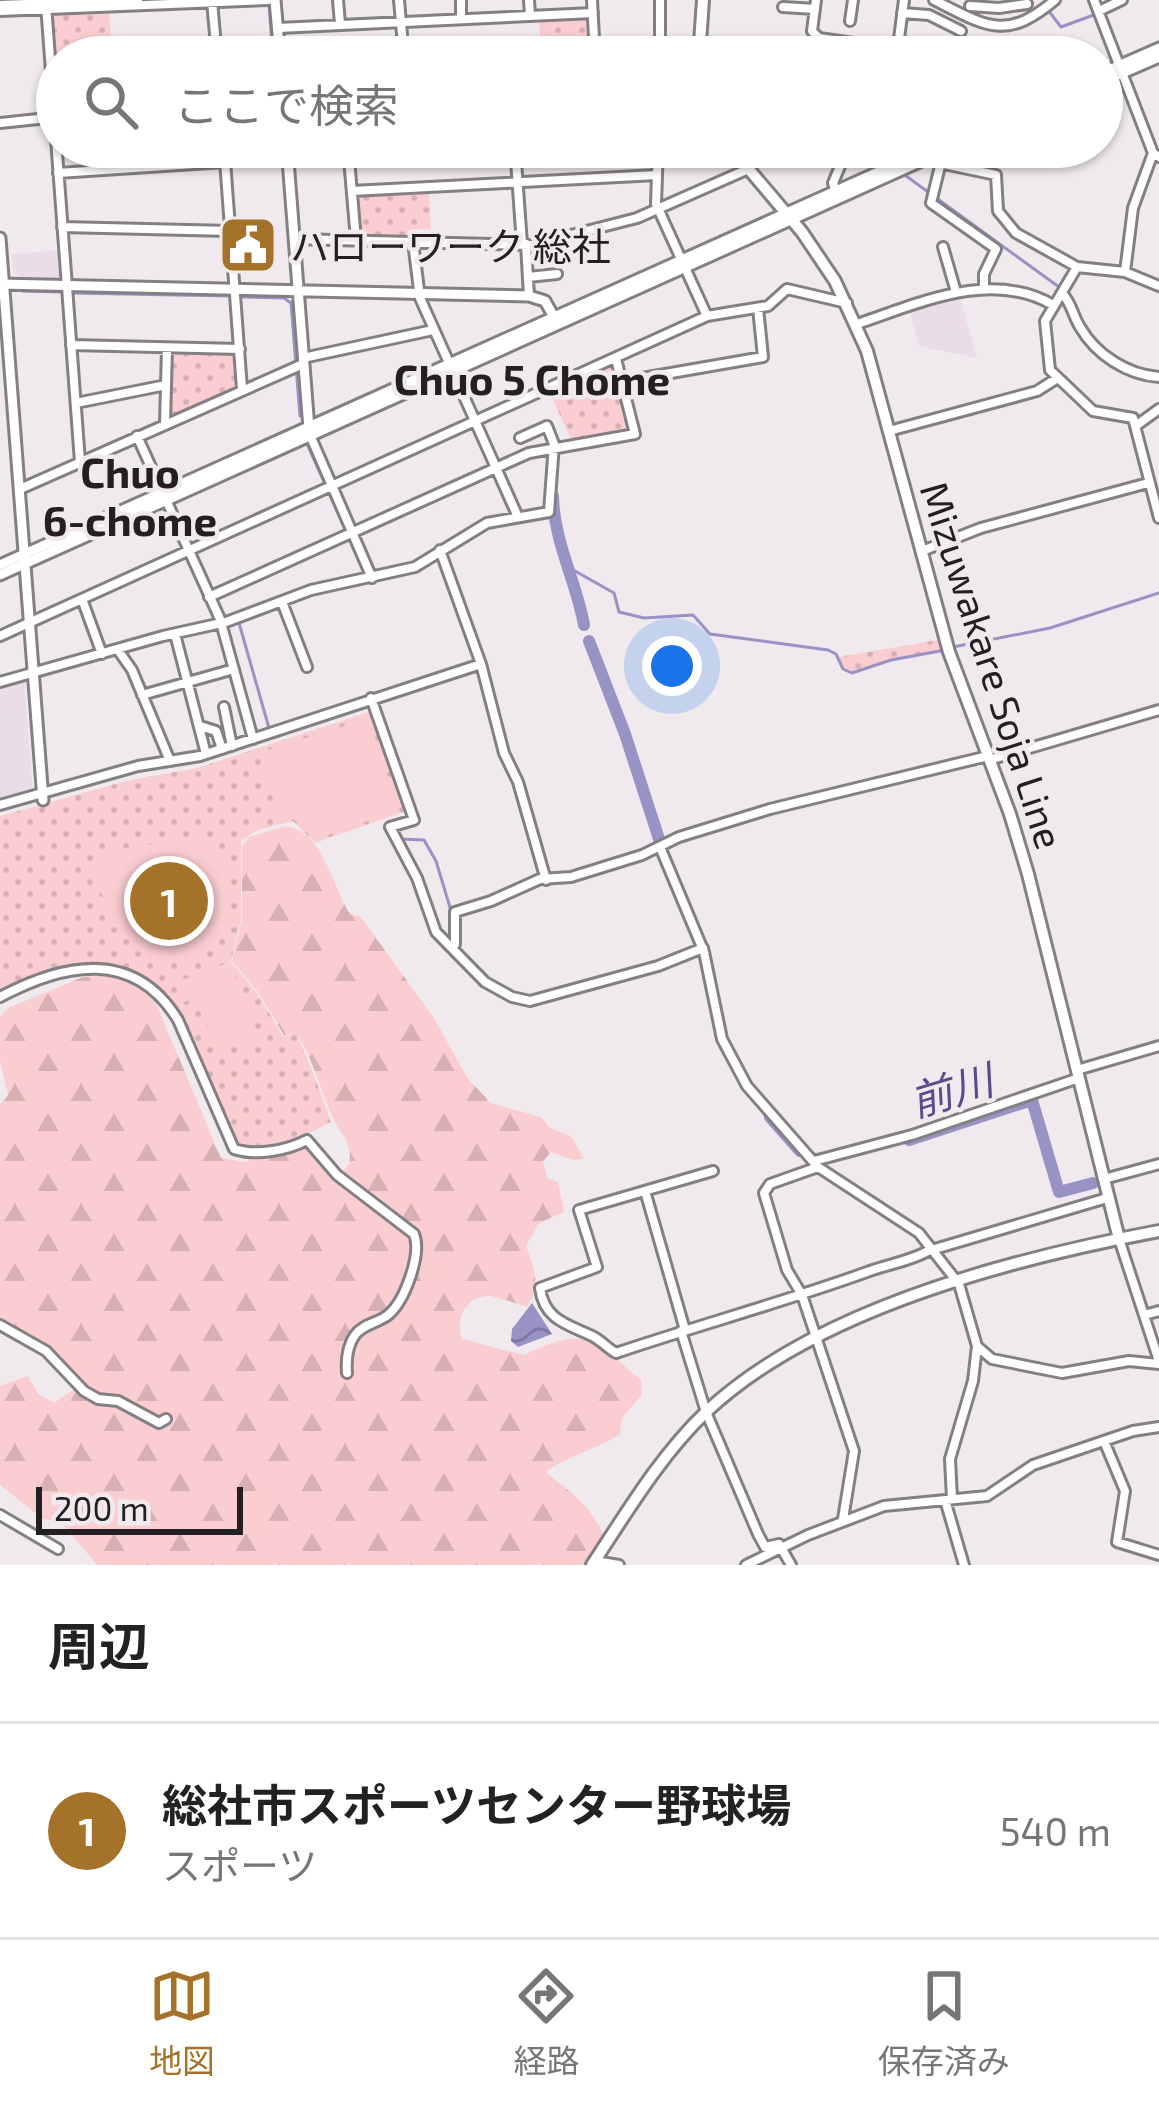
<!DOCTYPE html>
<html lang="ja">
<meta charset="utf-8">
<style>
body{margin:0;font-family:"Exo 2","Noto Sans JP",sans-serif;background:#f6f6f6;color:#222}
.scale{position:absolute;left:36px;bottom:30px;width:207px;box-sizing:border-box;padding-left:12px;border:6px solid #222022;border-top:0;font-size:33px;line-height:42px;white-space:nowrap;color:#222022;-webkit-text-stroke:9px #f0eaef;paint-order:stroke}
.you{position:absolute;left:672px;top:666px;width:42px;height:42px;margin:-30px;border:9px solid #fff;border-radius:50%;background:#1a73e8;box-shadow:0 0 0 18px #1a73e833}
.badge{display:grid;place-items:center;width:78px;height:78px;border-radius:50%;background:#a47228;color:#fff;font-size:39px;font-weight:700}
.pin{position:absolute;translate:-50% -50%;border:6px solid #fff;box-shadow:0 3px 12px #0006}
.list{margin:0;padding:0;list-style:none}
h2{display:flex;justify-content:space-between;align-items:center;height:156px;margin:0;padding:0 48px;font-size:51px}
h2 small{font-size:39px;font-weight:400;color:#767676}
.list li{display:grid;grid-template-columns:78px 1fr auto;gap:36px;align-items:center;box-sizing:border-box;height:216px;padding:0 48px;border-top:3px solid #e0e0e0}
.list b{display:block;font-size:45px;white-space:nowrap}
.list p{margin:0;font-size:39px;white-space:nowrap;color:#767676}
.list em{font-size:39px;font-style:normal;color:#767676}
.icon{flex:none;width:66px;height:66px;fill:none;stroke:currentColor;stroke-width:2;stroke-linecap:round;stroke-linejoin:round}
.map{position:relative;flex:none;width:1159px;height:1565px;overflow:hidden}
.search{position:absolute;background:#fff;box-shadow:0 3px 9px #0004;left:36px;right:36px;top:36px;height:132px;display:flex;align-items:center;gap:30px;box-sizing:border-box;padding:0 42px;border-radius:66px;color:#767676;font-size:45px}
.sheet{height:372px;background:#fff}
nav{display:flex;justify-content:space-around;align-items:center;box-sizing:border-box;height:168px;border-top:3px solid #e0e0e0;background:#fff;font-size:33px;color:#767676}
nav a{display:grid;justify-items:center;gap:6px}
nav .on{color:#a47228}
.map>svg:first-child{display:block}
.built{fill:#eadde7}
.green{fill:url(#green-dots)}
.forest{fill:url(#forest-firs)}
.pitch{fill:#facdd1}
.water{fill:url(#water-waves)}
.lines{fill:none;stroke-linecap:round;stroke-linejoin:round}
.stream{stroke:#9992c4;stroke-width:3}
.river{stroke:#9992c4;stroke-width:12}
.minor-casing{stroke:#847f83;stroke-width:14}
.tertiary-casing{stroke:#847f83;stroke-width:15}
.secondary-casing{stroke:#847f83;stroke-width:16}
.minor{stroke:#fff;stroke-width:8}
.tertiary{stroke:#fff;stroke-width:9}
.secondary{stroke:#fff;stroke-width:10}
.labels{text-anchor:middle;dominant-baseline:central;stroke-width:9;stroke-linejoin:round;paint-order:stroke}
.poi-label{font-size:39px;fill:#222022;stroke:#f0eaef;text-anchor:start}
.street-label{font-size:39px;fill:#222022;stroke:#f0eaef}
.neighbourhood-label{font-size:42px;font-weight:bold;fill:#222022;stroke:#f0eaef}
.water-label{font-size:42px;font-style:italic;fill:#594c8c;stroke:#f0eaef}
</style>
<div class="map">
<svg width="1159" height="1565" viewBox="0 0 1159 1565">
<defs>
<pattern id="green-dots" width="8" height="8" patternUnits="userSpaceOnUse" patternTransform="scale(3)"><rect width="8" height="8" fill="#facdd1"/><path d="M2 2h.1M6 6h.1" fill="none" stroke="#d6b0b3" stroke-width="1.8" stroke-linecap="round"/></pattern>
<pattern id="forest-firs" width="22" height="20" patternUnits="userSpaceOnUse" patternTransform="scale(3)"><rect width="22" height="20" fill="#facdd1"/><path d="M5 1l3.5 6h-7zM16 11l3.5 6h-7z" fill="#d6b0b3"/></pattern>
<pattern id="water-waves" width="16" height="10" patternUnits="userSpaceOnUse" patternTransform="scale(3)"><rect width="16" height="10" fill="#9992c4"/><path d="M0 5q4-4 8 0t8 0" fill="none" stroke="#7c779f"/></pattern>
</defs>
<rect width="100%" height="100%" fill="#f0eaef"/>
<!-- built -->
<path class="built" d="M 62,250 L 61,279 L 21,278 L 13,272 L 12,254 Z
M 959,294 L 977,358 L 919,346 L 909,309 Z
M 24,681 L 33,791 L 0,800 L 0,688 Z"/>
<!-- green -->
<path class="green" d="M 109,9 L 112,54 L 52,56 L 48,14 L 52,10 Z
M 539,16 L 592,17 L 594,57 L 541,57 Z
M 429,189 L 431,239 L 363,238 L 358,233 L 357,193 Z
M 171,351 L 234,352 L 240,385 L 169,418 Z
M 612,363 L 631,433 L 573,443 L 549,392 Z
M 938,640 L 941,650 L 889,659 L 855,672 L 844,668 L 838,657 Z
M 372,711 L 406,811 L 315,843 L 293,821 L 257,830 L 241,841 L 241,918 L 231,962 L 257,993 L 283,1036 L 296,1035 C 302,1042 327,1109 331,1122 L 283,1146 L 237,1145 L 178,1011 C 164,994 139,972 118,965 C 90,956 26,979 0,991 L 0,816 L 130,780 L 197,768 Z"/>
<!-- forest -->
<path class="forest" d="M 285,826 C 325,831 332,889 351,915 L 360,916 L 434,1018 L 468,1079 L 491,1103 L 541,1117 L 549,1127 L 572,1137 L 584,1159 L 573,1160 L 551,1152 L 543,1161 L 547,1178 L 558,1182 L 564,1212 L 539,1223 L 526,1246 C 534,1270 542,1285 527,1307 C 521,1305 495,1296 489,1296 C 465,1296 455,1319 462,1339 L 524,1355 C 587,1324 592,1339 641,1380 L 642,1395 L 622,1418 L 620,1434 C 601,1448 556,1460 546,1473 C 568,1489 596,1511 604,1537 L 585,1565 L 97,1565 L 61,1522 L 43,1519 L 0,1485 L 0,1386 L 28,1376 L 38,1394 L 54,1403 L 76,1388 L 63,1371 L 63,1360 L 49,1346 L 0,1321 L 0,1104 L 8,1095 L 0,1060 L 0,1017 L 8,1008 L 83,977 L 117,975 L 136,985 L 155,1001 L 221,1158 L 243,1162 L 306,1147 L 335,1178 C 342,1170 350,1168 350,1156 C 350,1142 341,1134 335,1122 C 324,1101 309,1046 296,1035 L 284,1035 L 258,992 L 232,961 L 242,918 L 242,847 L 249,837 Z"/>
<!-- pitch -->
<path class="pitch" d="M 367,719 L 399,810 L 314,840 L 294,819 L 280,821 L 258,753 Z
M 197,836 C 265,882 218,987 145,955 L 90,878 L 100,853 Z
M 230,962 L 259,1036 L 218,1052 L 197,998 L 182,1003 L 174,983 Z"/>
<!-- water -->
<path class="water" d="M 532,1303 L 552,1334 L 518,1347 L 511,1341 L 512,1329 Z"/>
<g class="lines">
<!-- stream -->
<path class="stream" d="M 269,5 L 273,57
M 1048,10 L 1061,27 L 1099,13
M 978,25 L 1001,31 L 1031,21
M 867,147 L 889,164
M 902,173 L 1059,287
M 22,291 L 62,292
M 72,293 L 230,296
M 1067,293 L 1076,311
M 240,297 L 284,298 L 291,303 L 300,416
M 308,446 L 346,531
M 358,536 L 532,457 L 549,454
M 568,567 L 614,593 L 619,612 L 644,618 L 693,615 L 710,634 L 828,650 L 836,654 L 843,669 L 852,673 L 891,660 L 940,651
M 245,619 L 314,593 L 414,571
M 239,623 L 269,728
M 953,647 L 1050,628 L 1159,593
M 399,839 L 424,840 L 436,861 L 452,914
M 499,894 L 528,880
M 570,986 L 613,974"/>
<!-- river -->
<path class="river" d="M 553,496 C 554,543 576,580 584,625
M 589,641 L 625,734 L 660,842
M 770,1117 L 800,1151
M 909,1140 L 1032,1100 L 1059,1192 L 1093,1183"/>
<!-- minor casing -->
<g class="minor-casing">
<path id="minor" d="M 338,0 L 340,24
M 399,0 L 404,57
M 461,0 L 461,18
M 529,0 L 530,15
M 592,0 L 595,57
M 816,0 L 812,31 L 819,38 L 874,46 L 903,57
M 934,0 C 986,26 1005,42 1055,0
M 1094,0 L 1153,153 L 1159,157
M 212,1 L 217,57
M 46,4 L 80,462
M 0,5 L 138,0
M 970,6 L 999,8 L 1027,4
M 783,7 L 815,9
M 0,11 L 268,0
M 1099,11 L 1122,0
M 902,13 L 929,15 L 961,31
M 850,21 L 853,0
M 278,28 L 593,13
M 819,38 L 824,47 L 822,57
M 897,54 L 904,0
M 119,57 L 216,50
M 660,57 L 660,0
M 0,123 L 57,117
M 224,147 L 242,389
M 348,147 L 356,240
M 515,147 L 522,244
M 879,147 L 898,155 L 901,162
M 937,153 L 944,164 L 996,175 L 998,211 L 1016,233 L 1077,267 L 1125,272 L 1159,286
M 941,162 L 931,203 L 996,249 L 984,274 L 984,289
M 58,173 L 225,162
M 835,190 L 833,183 L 848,147
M 352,191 L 657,175
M 62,227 L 230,231
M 294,239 L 532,245 L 637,218 L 746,170
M 413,242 L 420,298 L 518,517
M 526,244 L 529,296
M 943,247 L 956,292
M 1077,267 L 1045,321 L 1050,370 L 1093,411 L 1133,418 L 1159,518
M 1125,272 L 1133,208 L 1153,153
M 528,277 L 557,274
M 1062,293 C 1072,304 1073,316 1080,327 C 1096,355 1128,375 1159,377
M 707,316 L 768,306 L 787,289 L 847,303
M 857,324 C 920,303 991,269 1053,305
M 71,345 L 240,349
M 303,358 L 433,330
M 625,381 L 763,357 L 758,308
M 76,403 L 166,385
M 165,423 L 167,348
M 1137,425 L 1159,409
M 889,431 L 1037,391 L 1056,379
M 310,435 L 372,578
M 137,436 L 220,619 L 253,739
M 20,489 L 303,364
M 440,550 L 481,664 L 504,753 L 518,782 L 546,880
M 922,551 L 981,528 L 1148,483
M 209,597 L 529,453 L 635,434 L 616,359
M 82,599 L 102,654
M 282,602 L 307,667
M 175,634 L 206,754
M 0,636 L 707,316 L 656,204 L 658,147
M 118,650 L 132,670 L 170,761
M 0,682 L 163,636 L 226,622 L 311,590 L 415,567 L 487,523 L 549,512 L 554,444 L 547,426 L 520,438
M 142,695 L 234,669
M 371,698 L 414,820 L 390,827 L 417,878 L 436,932 L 485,982 L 512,997 L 530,1001 L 658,966 L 703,948
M 224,707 L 232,746
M 200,726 L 216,731 L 222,749
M 989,760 L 1159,710
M 0,805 L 138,766 L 200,756 L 481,664
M 660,847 L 704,952 L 722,1039 L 747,1086 L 818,1167 L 919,1233 L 959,1284 L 977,1346 L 973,1381 L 950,1459 L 952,1499
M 455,944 L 455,912 L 491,901 L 540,879 L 571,877 L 642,855 L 679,837 L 770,809 L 988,756
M 0,997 C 64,963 134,948 178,1020 L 234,1149 C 255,1156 286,1151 307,1140 L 337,1175 L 414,1234 C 422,1254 405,1301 388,1315 C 378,1323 363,1324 355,1335 C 347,1346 346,1360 347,1373
M 1077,1070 L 1159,1046
M 814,1161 L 912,1135 L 1079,1078
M 818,1167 L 770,1184 L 764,1193 L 787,1270 L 802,1295 L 854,1451 L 843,1519
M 713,1171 L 579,1210 L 597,1267 L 540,1288 C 544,1319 566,1324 590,1335 C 600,1339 607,1348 616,1353 C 699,1325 784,1302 867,1272 C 888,1264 908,1262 928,1251 L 1107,1198
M 1104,1179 L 1159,1164
M 645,1191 L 685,1330
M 1119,1239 L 1159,1361
M 1144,1315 L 1159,1311
M 0,1325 L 46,1351 L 84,1391 L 98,1399 L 118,1401 L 159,1423 L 166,1419
M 681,1331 L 706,1412 L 758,1534 L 765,1547 L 779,1544 L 791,1565
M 978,1347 L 992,1359 L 1062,1373 L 1129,1361 L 1159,1364
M 1104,1441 L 1125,1491 L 1117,1542 L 1159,1555
M 945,1500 L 964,1565
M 0,1515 L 58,1549
M 595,1561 L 619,1565
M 746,1565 L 808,1535 L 884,1506 L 987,1496 L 1033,1465 L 1133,1431 L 1159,1427"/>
</g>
<!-- tertiary casing -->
<g class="tertiary-casing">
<path id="tertiary" d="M 275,0 L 280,57
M 1102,73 L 1159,48
M 1102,82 L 1159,57
M 287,147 L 309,429
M 0,238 L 43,800
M 0,284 L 529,296 L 545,301 L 554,317
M 0,565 L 934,147
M 0,575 L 953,147"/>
</g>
<!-- secondary casing -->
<g class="secondary-casing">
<path id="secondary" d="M 699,57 L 703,0
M 730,147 L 802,232 L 835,281 L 867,351 L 949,652 L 1010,814 L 1028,874 L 1119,1239
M 592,1565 C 627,1512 660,1456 706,1412 C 815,1309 1015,1258 1159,1231"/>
</g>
<!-- minor -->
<use href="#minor" class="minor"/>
<!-- tertiary -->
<use href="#tertiary" class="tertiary"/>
<!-- secondary -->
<use href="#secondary" class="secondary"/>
</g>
<!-- icons -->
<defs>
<g id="civic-square" transform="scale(3)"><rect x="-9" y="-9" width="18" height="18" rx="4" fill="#a47228" stroke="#f0eaef"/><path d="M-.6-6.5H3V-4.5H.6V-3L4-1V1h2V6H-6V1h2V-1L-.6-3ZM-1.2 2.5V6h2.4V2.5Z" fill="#fff"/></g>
</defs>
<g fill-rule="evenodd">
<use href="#civic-square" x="248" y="245"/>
</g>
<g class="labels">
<!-- poi labels -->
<g class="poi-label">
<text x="290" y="245">ハローワーク 総社</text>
</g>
<!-- street labels -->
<g class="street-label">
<text transform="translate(993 665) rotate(72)">Mizuwakare Soja Line</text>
</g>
<!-- neighbourhood labels -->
<g class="neighbourhood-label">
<text x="532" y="378">Chuo 5 Chome</text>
<text x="130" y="471">Chuo<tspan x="130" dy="48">6-chome</tspan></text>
</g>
<!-- water labels -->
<g class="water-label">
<text transform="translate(951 1089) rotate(-17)">前川</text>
</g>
</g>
</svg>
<div class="scale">200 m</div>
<div class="you"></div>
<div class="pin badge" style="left:169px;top:901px">1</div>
<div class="search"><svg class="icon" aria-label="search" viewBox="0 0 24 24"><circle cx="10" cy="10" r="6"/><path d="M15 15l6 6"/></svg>ここで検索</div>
</div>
<section class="sheet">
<h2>周辺<small></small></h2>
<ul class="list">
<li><span class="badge">1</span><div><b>総社市スポーツセンター野球場</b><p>スポーツ</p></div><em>540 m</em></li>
</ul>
</section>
<nav>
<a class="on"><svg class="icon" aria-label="map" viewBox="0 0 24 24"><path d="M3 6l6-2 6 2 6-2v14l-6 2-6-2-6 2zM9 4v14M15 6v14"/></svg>地図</a>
<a><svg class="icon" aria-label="directions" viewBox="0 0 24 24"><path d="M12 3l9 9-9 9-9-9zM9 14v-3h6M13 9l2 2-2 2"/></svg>経路</a>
<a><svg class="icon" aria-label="saved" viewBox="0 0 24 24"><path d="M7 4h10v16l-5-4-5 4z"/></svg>保存済み</a>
</nav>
